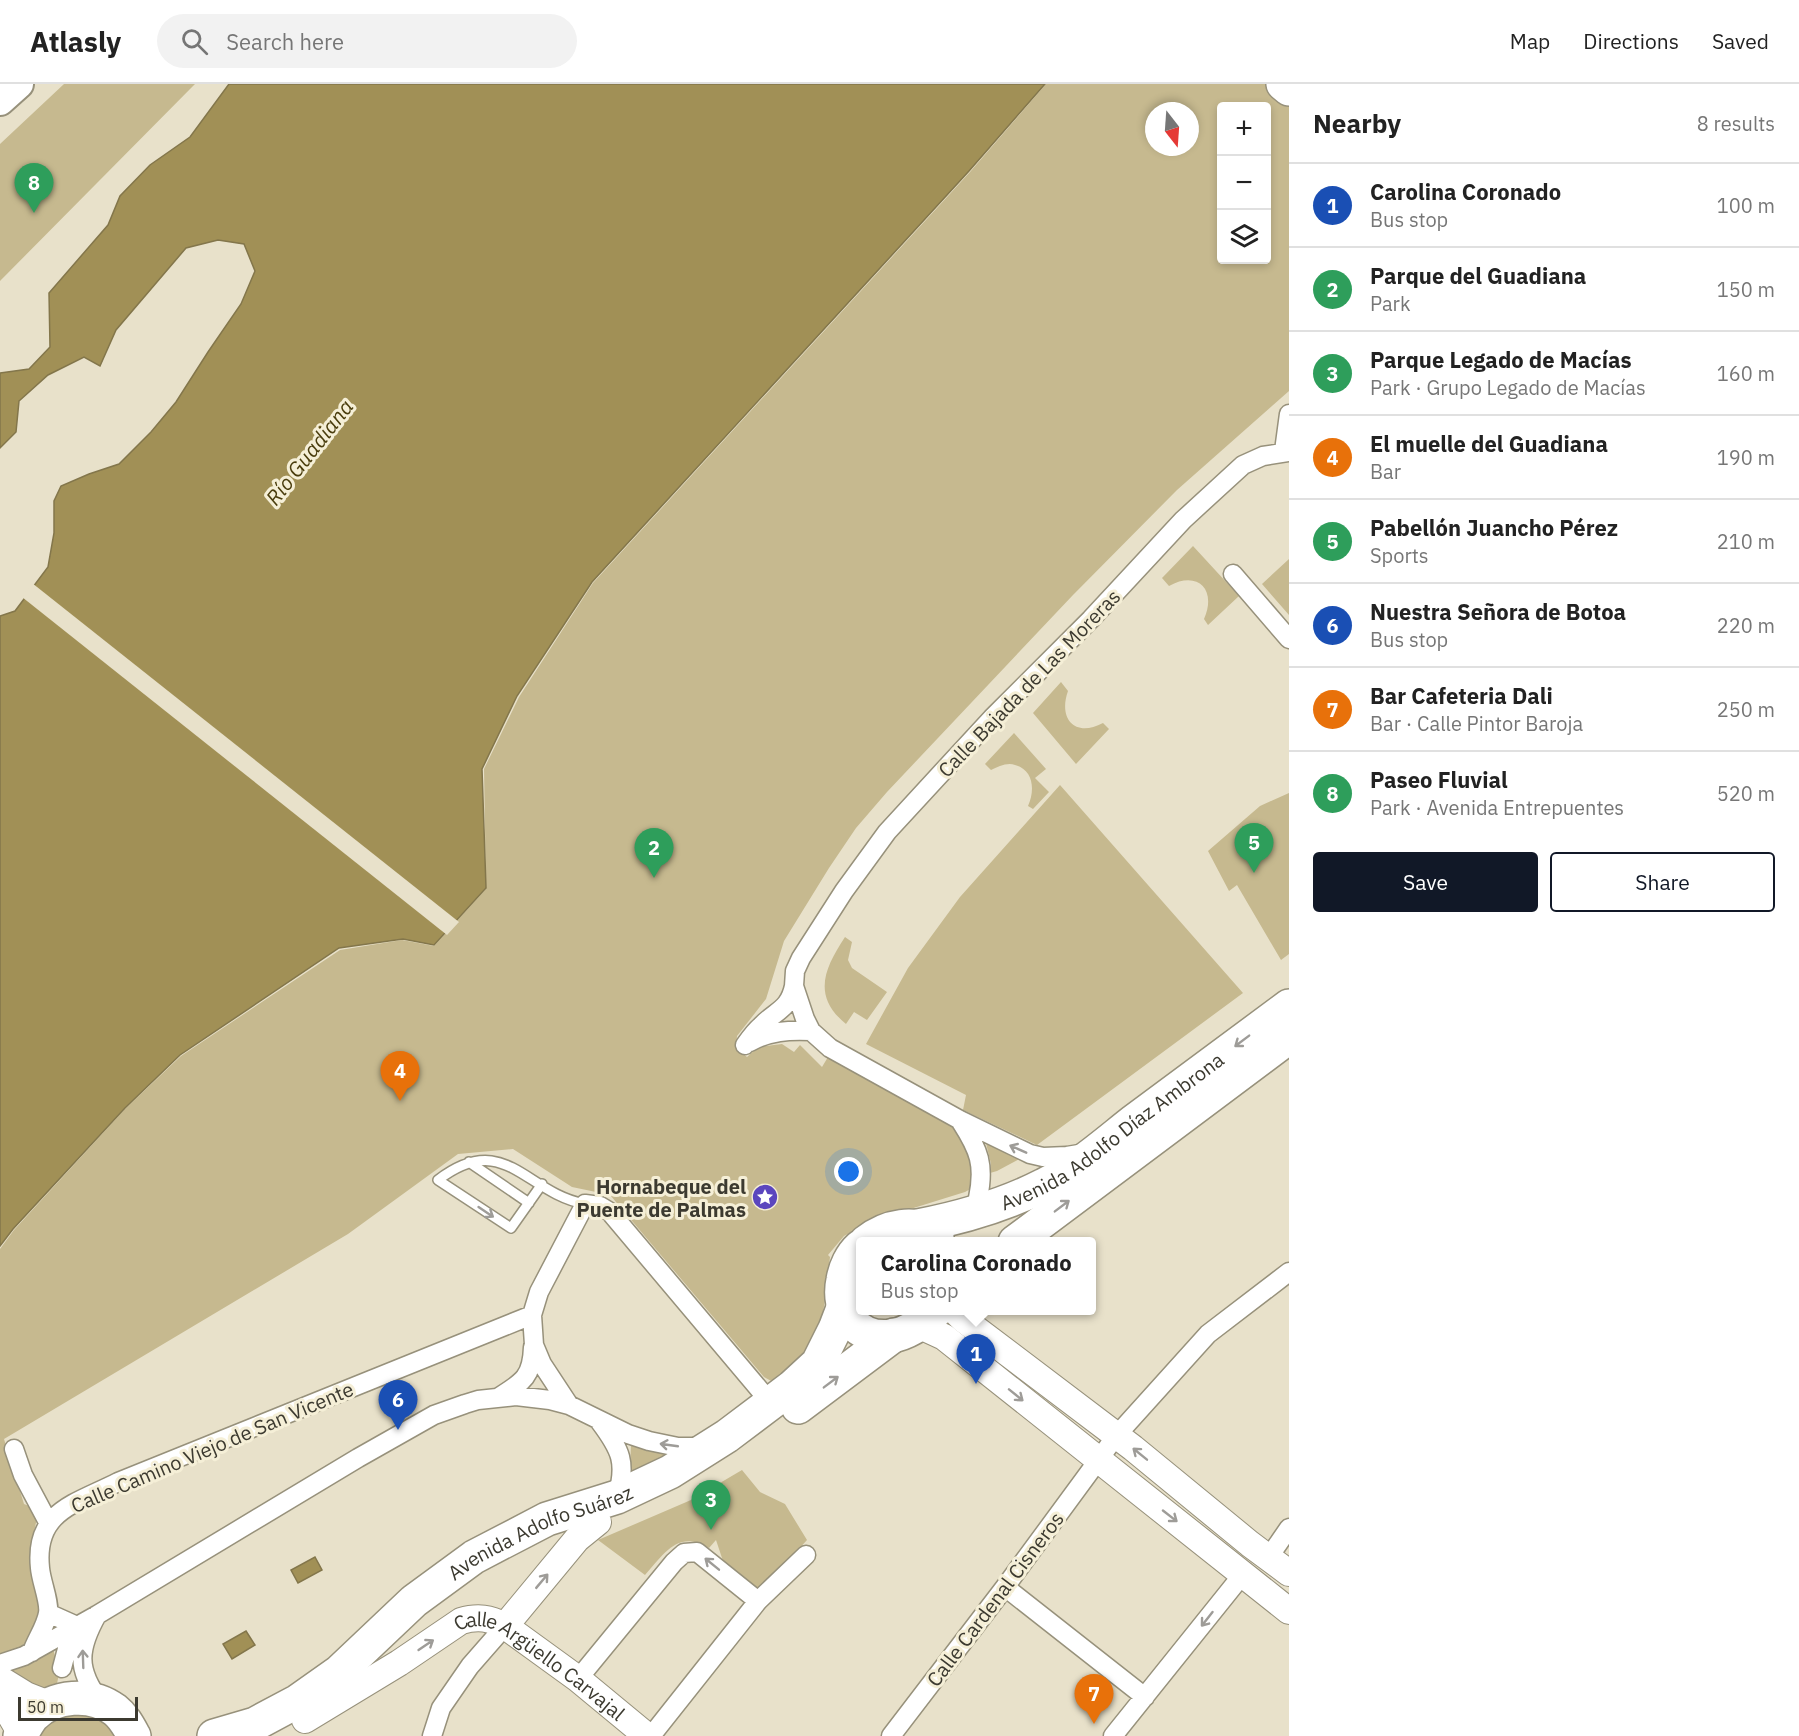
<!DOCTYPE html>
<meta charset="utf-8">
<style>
body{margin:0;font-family:"IBM Plex Sans",sans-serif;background:#f2f2f2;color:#222}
.controls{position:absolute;right:18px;top:18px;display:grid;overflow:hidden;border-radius:6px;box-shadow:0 3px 9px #0003}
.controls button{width:54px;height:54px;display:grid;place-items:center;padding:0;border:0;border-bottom:2px solid #e0e0e0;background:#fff;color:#222;font:30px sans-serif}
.compass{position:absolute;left:1145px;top:18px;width:54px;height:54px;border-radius:50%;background:#fff;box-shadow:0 3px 9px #0003;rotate:163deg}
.scale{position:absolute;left:18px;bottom:15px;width:120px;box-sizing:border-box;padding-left:6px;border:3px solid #3c3a30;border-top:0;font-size:16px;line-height:21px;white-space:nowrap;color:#3c3a30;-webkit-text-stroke:4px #f5efd7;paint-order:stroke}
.you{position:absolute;left:849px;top:1088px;width:21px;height:21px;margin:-15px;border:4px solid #fff;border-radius:50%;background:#1a73e8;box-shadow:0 0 0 9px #1a73e833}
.badge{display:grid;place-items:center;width:39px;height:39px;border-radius:50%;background:#111827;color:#fff;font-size:20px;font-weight:700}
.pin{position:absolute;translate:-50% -50px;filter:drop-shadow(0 2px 3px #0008)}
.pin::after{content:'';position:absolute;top:32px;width:21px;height:18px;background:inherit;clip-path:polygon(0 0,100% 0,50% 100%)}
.popup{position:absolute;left:856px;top:1153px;width:240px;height:78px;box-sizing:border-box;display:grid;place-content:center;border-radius:6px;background:#fff;filter:drop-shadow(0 2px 4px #0005);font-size:20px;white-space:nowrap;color:#767676}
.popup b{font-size:22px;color:#222}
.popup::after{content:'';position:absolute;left:50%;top:100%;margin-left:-12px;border:12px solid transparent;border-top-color:#fff}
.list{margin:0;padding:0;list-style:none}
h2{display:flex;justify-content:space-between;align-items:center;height:78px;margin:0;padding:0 24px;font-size:26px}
h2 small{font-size:20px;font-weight:400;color:#767676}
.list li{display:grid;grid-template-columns:39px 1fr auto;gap:18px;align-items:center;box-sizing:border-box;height:84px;padding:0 24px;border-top:2px solid #e0e0e0}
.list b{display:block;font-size:22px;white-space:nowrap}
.list p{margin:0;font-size:20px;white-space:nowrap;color:#767676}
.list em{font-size:20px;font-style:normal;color:#767676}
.actions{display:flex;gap:12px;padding:18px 24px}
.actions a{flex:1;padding:14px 0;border:2px solid #111827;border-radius:6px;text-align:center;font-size:21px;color:#111827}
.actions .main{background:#111827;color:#fff}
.icon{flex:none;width:33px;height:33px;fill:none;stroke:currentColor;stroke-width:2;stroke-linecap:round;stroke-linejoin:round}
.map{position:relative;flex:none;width:1289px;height:1652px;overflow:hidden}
header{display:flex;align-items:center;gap:36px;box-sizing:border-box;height:84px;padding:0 30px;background:#fff;border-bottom:2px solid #e0e0e0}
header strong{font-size:28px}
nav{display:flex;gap:33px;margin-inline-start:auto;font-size:21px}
.search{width:420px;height:54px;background:#f2f2f2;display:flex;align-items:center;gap:15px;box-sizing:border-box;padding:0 21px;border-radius:33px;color:#767676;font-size:22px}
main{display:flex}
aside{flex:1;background:#fff}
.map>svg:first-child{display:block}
.green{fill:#c6b98f;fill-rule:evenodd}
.water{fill:#a19056;stroke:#83764b;stroke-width:1.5}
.pier{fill:#e8e1ca}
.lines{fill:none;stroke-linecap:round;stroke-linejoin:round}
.lane-casing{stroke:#97917b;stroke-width:12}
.street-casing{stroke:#97917b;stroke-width:21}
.secondary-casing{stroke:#97917b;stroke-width:28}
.primary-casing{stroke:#97917b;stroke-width:32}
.highway-casing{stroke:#97917b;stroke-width:36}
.lane{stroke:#fff;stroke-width:9}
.street{stroke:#fff;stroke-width:18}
.secondary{stroke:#fff;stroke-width:26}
.primary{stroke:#fff;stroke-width:28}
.highway{stroke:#fff;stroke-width:33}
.oneway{stroke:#9e9c98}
.labels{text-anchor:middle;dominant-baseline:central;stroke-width:6;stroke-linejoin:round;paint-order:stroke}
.street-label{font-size:20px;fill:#3c3a30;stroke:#f5efd7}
.poi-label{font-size:20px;font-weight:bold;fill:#3c3a30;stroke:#f5efd7;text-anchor:end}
.water-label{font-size:21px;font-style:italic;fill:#4a3d0d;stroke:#f5efd7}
</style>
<header>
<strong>Atlasly</strong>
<div class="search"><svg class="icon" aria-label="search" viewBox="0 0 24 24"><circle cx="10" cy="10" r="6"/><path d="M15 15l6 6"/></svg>Search here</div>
<nav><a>Map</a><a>Directions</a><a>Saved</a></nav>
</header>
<main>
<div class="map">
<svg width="1289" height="1652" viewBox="0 0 1289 1652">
<rect width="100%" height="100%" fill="#e8e1ca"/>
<!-- green -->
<path class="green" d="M 64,0 L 195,0 L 0,197 L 0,60 Z
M 1046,0 L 1289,0 L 1289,307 L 1177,406 L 1073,511 L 887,708 L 856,744 L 829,784 L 784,857 L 766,915 L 737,952 L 736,964 L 747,973 L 758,963 L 782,960 L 794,968 L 800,961 L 822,983 L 828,973 L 953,1042 L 970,1062 L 974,1103 L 965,1108 L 875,1136 L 844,1152 L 828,1171 L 830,1173 C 826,1207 826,1245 802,1273 C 793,1282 782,1290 773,1298 L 764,1293 L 605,1105 L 596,1108 L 572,1103 L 513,1065 L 458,1070 L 348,1150 L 4,1355 L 24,1420 L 29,1422 L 37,1434 L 30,1467 L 40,1525 L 38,1538 L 30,1554 L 19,1565 L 0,1572 L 0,1165 L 14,1146 L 125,1025 L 181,972 L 340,866 L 402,856 L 434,862 L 486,805 L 484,685 L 519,613 L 593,499 L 970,88 ZM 1222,22 L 1266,22 L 1266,176 L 1222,176 ZM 1154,27 L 1190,27 L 1190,63 L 1154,63 Z
M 1193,462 L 1239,512 L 1208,541 L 1204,535 C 1217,506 1198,486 1169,502 L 1162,494 Z
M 1289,475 L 1289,531 L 1262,500 Z
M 1061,598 L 1068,607 C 1058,635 1075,654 1103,639 L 1109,645 L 1076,680 L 1033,629 Z
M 1014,649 L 1046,685 L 1035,694 L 1049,708 L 1033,725 L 1028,722 C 1035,707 1034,686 1015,681 C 1007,678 998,683 991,686 L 985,680 Z
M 1060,701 L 1243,909 L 1037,1061 L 963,1026 L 966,1011 L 866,960 L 908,884 L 960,813 Z
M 1289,709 L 1289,870 L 1281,876 L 1237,801 L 1229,807 L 1208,767 L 1260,722 Z
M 845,853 L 852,858 L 848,876 L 852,884 L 887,908 L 867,936 L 854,928 L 846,940 C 812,912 824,885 845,853 Z
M 985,1055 L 1021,1074 L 997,1087 L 990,1089 L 991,1080 Z
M 631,1359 L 672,1369 L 630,1390 Z
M 742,1386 L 760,1408 L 785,1420 L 807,1456 L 758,1510 L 723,1477 L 716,1456 L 709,1464 C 678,1445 664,1470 645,1491 L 598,1456 L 691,1416 Z
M 53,1564 L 59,1590 L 55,1609 L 39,1606 L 7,1586 Z
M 92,1627 L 122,1652 L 32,1652 L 47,1635 Z"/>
<!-- water -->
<path class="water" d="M 229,0 L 1045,0 L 969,87 L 592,498 L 517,612 L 482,685 L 486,804 L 434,861 L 403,855 L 339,864 L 180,971 L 125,1024 L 13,1145 L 0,1162 L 0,532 L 15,527 L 48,483 L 54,449 L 54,417 L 61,402 L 89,390 L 119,380 L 151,348 L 176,318 L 208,268 L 241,220 L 255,187 L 244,160 L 218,156 L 186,164 L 116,246 L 100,282 L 84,273 L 48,291 L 19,317 L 16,348 L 0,364 L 0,289 L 29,285 L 50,263 L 49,209 L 108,141 L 120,112 L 150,81 L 190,53 Z
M 315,1473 L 322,1486 L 298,1499 L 291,1486 Z
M 246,1547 L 255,1561 L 232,1575 L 223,1560 Z"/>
<!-- pier -->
<path class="pier" d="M 32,499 L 459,838 L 447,851 L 22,513 Z"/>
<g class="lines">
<!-- lane casing -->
<g class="lane-casing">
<path id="lane" d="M 469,1078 L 529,1119
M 542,1100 L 511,1144 L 438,1096 C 505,1045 525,1109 585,1120"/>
</g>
<!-- street casing -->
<g class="street-casing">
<path id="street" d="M 1284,367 L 1289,330
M 1233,490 L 1289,555
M 750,958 C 769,947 789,946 811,947
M 745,961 C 750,954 755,947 761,942 C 776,926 789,926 794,902
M 961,1038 C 979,1066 985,1081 978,1114
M 1085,1069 L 1067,1072 L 1043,1073 L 1030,1070 L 960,1036 L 830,964 L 811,947 L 805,935 L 794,902 L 795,887 L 801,874 L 844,807 L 887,748 L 992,634 L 1091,535 L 1183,436 L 1243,381 L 1263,372 L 1289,368
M 499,1313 C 523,1298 532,1293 533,1263
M 569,1321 L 542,1280 L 534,1261 L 532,1231 L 539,1208 L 585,1120 L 600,1122 L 610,1128 L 770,1318
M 600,1338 C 621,1366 627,1379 617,1413
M 14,1365 L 23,1391 L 48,1438
M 1269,1473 L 1289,1444
M 1005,1503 L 1145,1613
M 48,1529 L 77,1542 L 68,1561 L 62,1584
M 97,1531 C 78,1565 76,1585 100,1617
M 32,1568 C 36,1556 46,1542 48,1529 C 50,1518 41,1497 40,1484 C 34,1427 75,1420 118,1398 L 532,1231
M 0,1580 L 24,1572 L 97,1531 L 358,1374 L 434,1331 L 465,1320 L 478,1316 L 516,1312 L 550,1316 L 569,1321 L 628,1350 L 649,1357 L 678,1363 L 704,1363
M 578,1595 L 674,1478 L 684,1469 L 697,1468 L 758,1517
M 432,1652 L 441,1624 L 470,1582 L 505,1542
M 651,1652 L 758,1517 L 806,1471
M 891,1652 L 1005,1503 L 1116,1352 L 1208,1250 L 1289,1188
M 1113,1652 L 1243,1490"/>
</g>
<!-- secondary casing -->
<g class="secondary-casing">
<g id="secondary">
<path d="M 954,1226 L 964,1236 L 1133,1364 L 1250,1460 L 1289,1489"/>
<path d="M 918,1241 L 944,1253 L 1289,1527"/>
<path d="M 505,1542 L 577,1455 L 598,1438"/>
<path d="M 0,1595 L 26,1611 L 49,1620"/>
<path d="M 0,1622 L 10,1631 L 21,1650"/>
<path id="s1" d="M 305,1636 L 399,1579 L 461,1537 C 478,1532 490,1534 505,1542 L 578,1595 L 647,1652"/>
</g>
</g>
<!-- primary casing -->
<g class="primary-casing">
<path id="primary" d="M 0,17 L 19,0"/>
</g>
<!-- highway casing -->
<g class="highway-casing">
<g id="highway">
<path d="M 1283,0 L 1289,5"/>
<path id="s2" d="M 918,1142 C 959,1134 1007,1120 1044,1101 C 1077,1085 1106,1059 1134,1037 C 1186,999 1237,960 1289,922"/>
<path d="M 866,1158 C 886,1142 916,1135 937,1152"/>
<path d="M 1015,1158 L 1289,953"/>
<path d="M 860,1163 C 851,1171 845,1184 843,1196 C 836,1228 857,1257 892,1252 C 909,1249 924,1238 937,1226"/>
<path d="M 798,1323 L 894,1251"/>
<path d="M 20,1652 C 24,1646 28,1638 33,1632 C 54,1611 91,1608 115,1626 C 124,1633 129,1643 134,1652"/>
<path id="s3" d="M 214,1652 L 255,1640 L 298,1617 L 339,1588 L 414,1517 L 474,1473 L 547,1435 L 617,1413 L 670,1388 L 727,1352 L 792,1303 L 818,1279 L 835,1245 L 843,1224"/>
</g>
</g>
<!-- lane -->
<use href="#lane" class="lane"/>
<!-- street -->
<use href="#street" class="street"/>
<!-- secondary -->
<use href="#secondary" class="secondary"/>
<!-- primary -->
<use href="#primary" class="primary"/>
<!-- highway -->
<use href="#highway" class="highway"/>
</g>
<!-- one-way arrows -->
<defs><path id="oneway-shaft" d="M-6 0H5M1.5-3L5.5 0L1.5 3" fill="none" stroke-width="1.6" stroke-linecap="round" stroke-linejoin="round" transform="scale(1.5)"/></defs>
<g class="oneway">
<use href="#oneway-shaft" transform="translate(1242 957) rotate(143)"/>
<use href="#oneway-shaft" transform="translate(1018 1065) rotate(-156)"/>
<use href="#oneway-shaft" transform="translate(1062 1122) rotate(-37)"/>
<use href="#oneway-shaft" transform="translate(486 1128) rotate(34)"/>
<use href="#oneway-shaft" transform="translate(831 1298) rotate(-37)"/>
<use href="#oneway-shaft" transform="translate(1016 1311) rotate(39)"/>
<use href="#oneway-shaft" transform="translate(669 1361) rotate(-172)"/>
<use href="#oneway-shaft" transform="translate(1140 1370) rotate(-141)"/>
<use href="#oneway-shaft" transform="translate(1170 1432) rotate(38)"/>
<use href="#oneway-shaft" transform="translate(712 1480) rotate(-141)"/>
<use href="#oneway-shaft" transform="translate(542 1497) rotate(-50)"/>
<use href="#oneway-shaft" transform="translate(1207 1535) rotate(128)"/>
<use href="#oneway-shaft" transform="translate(426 1561) rotate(-34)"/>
<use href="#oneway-shaft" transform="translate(83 1575) rotate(-92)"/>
</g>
<!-- icons -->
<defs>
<g id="sight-disc" transform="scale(1.35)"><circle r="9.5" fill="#5b46be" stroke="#f5efd7"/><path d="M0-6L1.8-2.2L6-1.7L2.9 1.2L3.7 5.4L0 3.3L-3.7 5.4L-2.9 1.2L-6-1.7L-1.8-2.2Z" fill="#fff"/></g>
</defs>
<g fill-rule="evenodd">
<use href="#sight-disc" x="765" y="1113"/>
</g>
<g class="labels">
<!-- street labels -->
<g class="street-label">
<text transform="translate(1029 599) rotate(-46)">Calle Bajada de Las Moreras</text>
<text stroke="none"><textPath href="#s2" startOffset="219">Avenida Adolfo Díaz Ambrona</textPath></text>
<text transform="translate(212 1363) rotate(-23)">Calle Camino Viejo de San Vicente</text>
<text stroke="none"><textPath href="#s3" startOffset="390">Avenida Adolfo Suárez</textPath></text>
<text transform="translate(995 1515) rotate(-53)">Calle Cardenal Cisneros</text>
<text stroke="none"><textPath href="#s1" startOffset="278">Calle Argüello Carvajal</textPath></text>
</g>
<!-- poi labels -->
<g class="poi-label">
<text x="746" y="1102">Hornabeque del<tspan x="746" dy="23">Puente de Palmas</tspan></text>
</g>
<!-- water labels -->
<g class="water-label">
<text transform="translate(309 368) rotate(-52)">Río Guadiana</text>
</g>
</g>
</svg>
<div class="controls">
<button>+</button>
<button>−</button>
<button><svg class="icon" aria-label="layers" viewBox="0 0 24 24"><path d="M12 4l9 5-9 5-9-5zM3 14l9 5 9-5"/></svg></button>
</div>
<svg class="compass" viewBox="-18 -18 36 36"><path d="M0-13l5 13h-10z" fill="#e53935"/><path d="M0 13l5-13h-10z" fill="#767676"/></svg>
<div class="scale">50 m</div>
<div class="you"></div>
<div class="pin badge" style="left:976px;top:1300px;background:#1a4fb4">1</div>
<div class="popup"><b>Carolina Coronado</b>Bus stop</div>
<div class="pin badge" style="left:654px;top:794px;background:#2e9e5b">2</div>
<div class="pin badge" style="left:711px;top:1446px;background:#2e9e5b">3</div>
<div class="pin badge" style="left:400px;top:1017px;background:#e8710a">4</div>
<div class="pin badge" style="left:1254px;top:789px;background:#2e9e5b">5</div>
<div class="pin badge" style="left:398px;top:1346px;background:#1a4fb4">6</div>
<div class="pin badge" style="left:1094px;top:1640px;background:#e8710a">7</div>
<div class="pin badge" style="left:34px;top:129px;background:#2e9e5b">8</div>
</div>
<aside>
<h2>Nearby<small>8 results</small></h2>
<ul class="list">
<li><span class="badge" style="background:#1a4fb4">1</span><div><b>Carolina Coronado</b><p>Bus stop</p></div><em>100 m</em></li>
<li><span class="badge" style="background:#2e9e5b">2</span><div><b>Parque del Guadiana</b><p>Park</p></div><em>150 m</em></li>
<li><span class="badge" style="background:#2e9e5b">3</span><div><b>Parque Legado de Macías</b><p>Park · Grupo Legado de Macías</p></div><em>160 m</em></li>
<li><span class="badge" style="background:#e8710a">4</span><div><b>El muelle del Guadiana</b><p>Bar</p></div><em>190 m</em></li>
<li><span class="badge" style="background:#2e9e5b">5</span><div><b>Pabellón Juancho Pérez</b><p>Sports</p></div><em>210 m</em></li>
<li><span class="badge" style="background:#1a4fb4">6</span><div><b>Nuestra Señora de Botoa</b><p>Bus stop</p></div><em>220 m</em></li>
<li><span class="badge" style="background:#e8710a">7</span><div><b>Bar Cafeteria Dali</b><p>Bar · Calle Pintor Baroja</p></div><em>250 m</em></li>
<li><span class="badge" style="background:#2e9e5b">8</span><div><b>Paseo Fluvial</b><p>Park · Avenida Entrepuentes</p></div><em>520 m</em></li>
</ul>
<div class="actions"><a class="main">Save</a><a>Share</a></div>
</aside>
</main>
